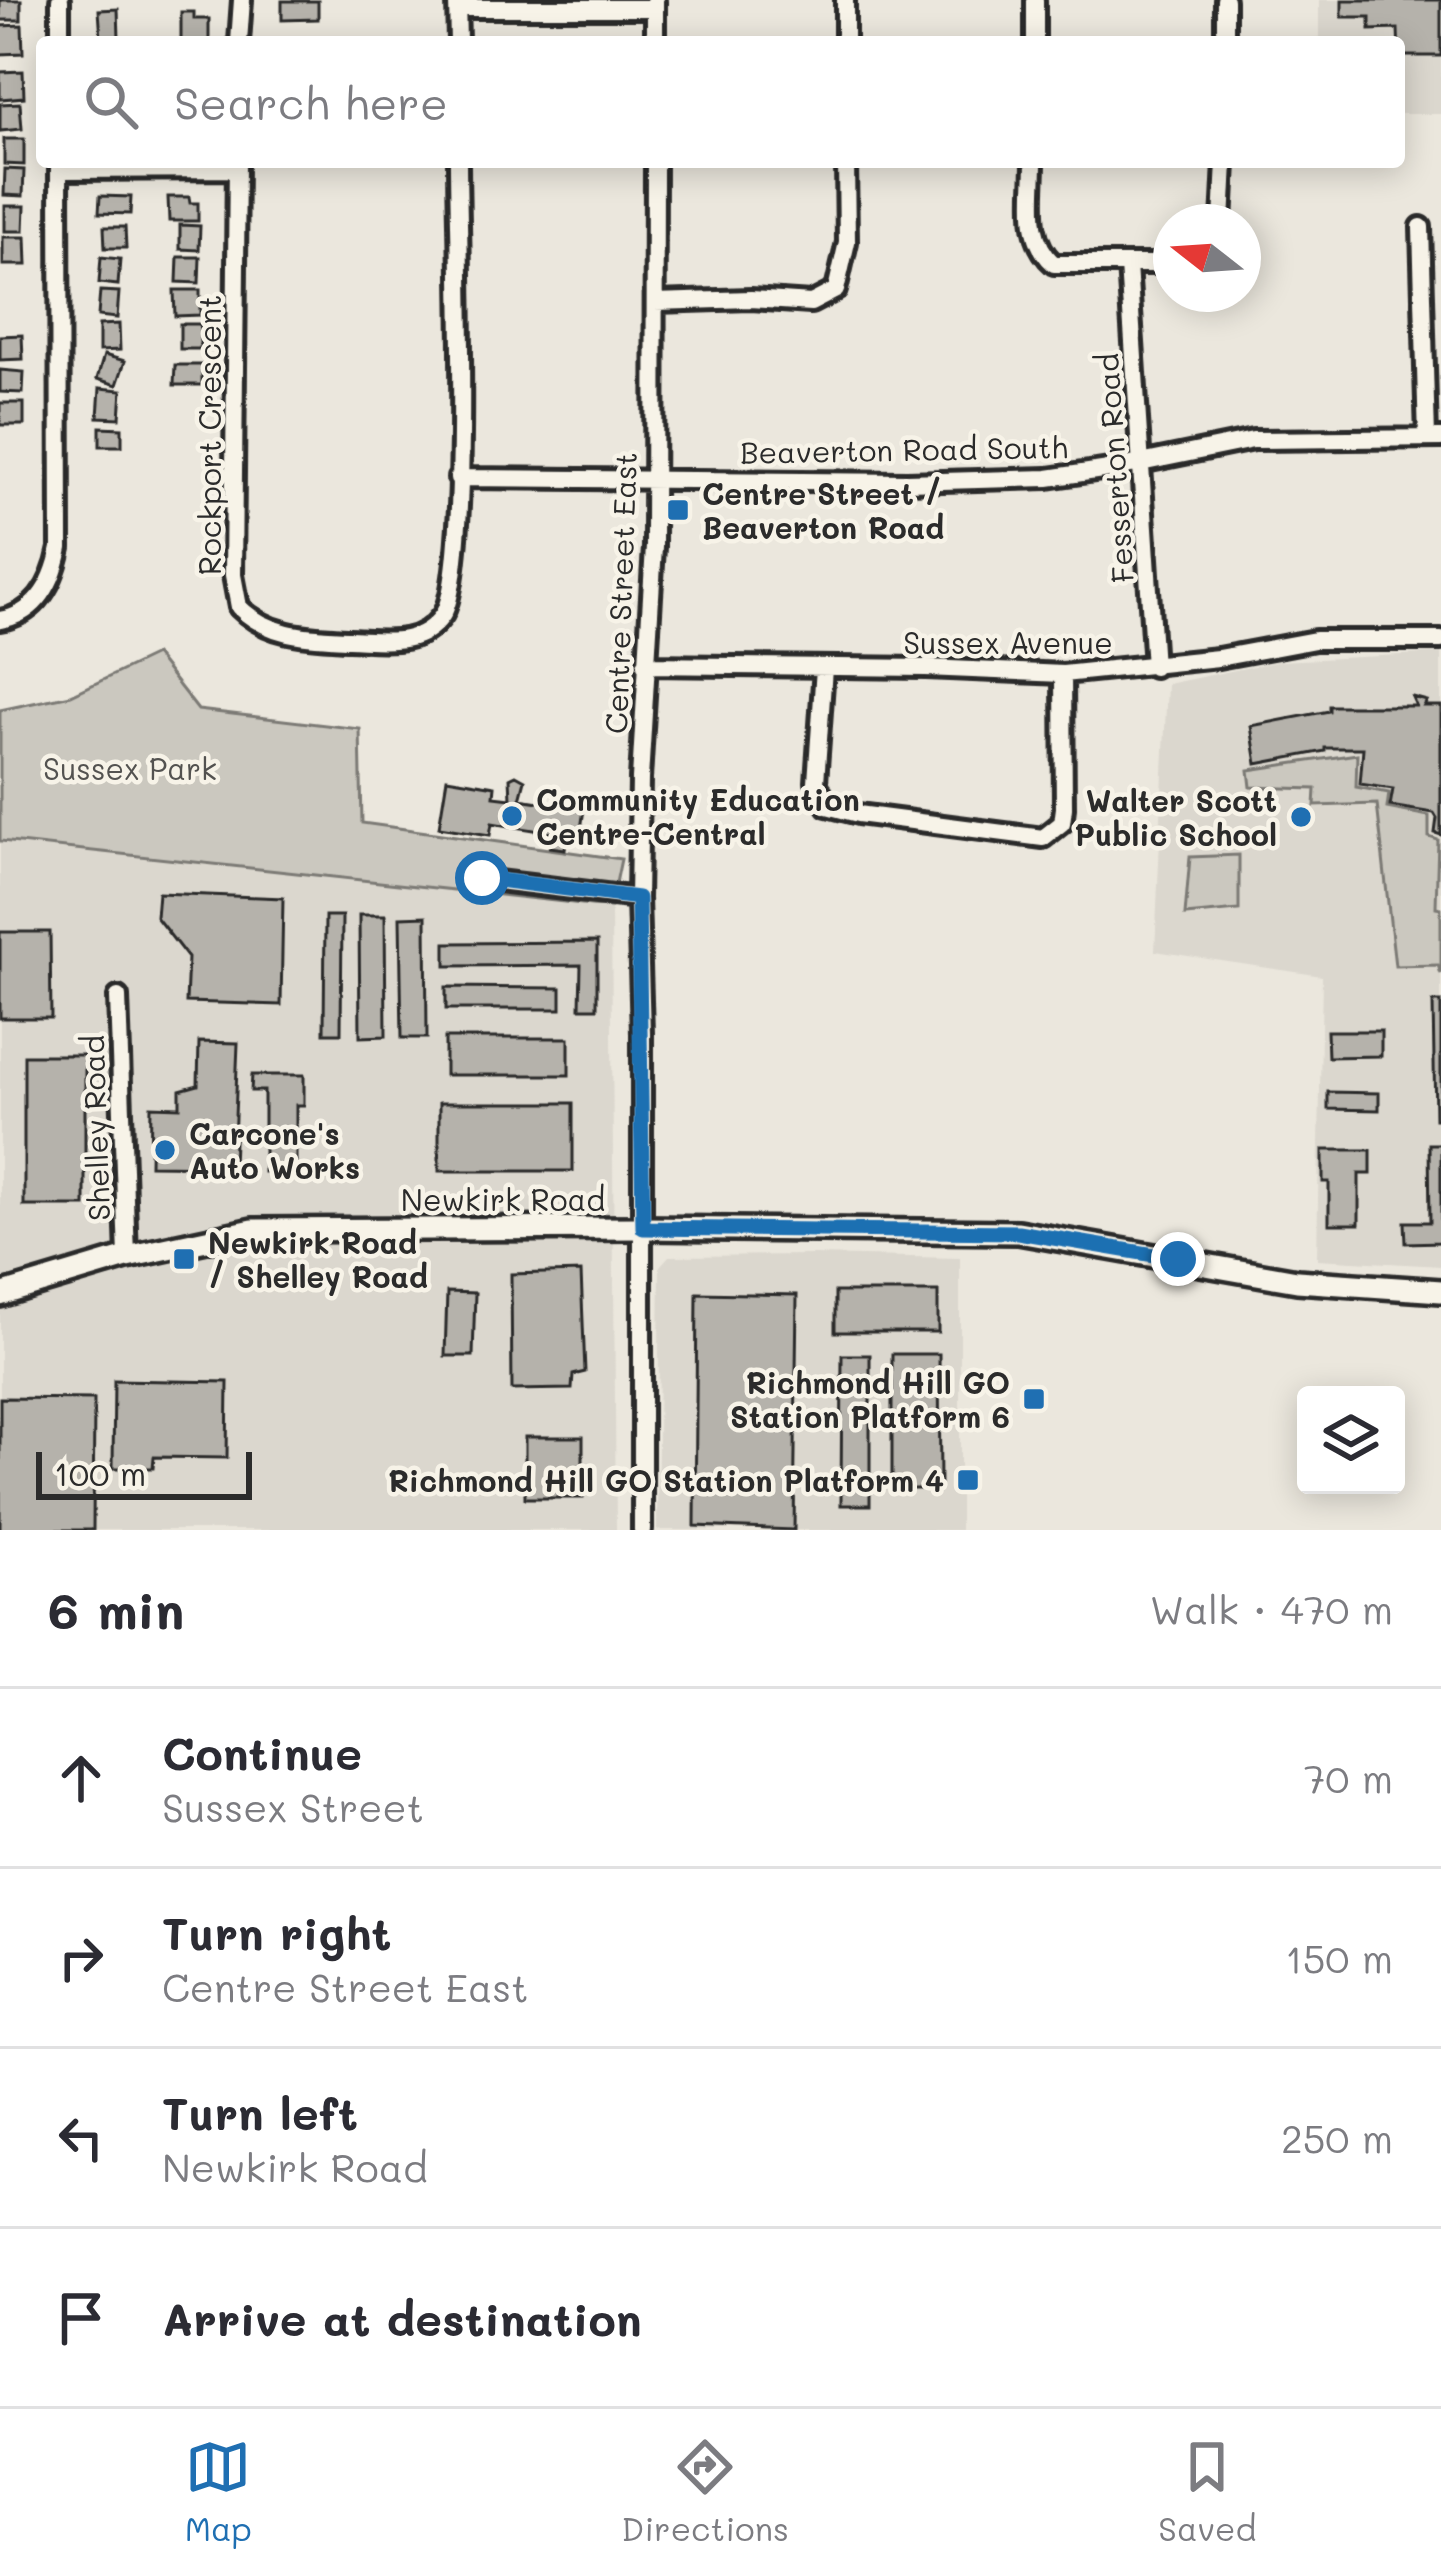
<!DOCTYPE html>
<meta charset="utf-8">
<style>
body{margin:0;font-family:Mali,sans-serif;background:#f2f2f3;color:#2b2b33}
.controls{position:absolute;right:36px;bottom:36px;display:grid;overflow:hidden;border-radius:12px;box-shadow:0 6px 30px #0003}
.controls button{width:108px;height:108px;display:grid;place-items:center;padding:0;border:0;border-bottom:3px solid #e1e1e2;background:#fff;color:#2b2b33;font:60px sans-serif}
.compass{position:absolute;left:1153px;top:204px;width:108px;height:108px;border-radius:50%;background:#fff;box-shadow:0 6px 30px #0003;rotate:287deg}
.scale{position:absolute;left:36px;bottom:30px;width:216px;box-sizing:border-box;padding-left:12px;border:6px solid #2b2b2b;border-top:0;font-size:33px;line-height:42px;white-space:nowrap;color:#2b2b2b;-webkit-text-stroke:9px #f7f3e8;paint-order:stroke}
.stop{position:absolute;width:36px;height:36px;margin:-27px;border:9px solid #1f6fb2;border-radius:50%;background:#fff}
.stop.end{background:#1f6fb2;border-color:#fff;box-shadow:0 3px 12px #0008}
.list{margin:0;padding:0;list-style:none}
h2{display:flex;justify-content:space-between;align-items:center;height:156px;margin:0;padding:0 48px;font-size:51px}
h2 small{font-size:39px;font-weight:400;color:#7c7c81}
.list li{display:grid;grid-template-columns:78px 1fr auto;gap:36px;align-items:center;box-sizing:border-box;height:180px;padding:0 48px;border-top:3px solid #e1e1e2}
.list b{display:block;font-size:45px;white-space:nowrap}
.list p{margin:0;font-size:39px;white-space:nowrap;color:#7c7c81}
.list em{font-size:39px;font-style:normal;color:#7c7c81}
.icon{flex:none;width:66px;height:66px;fill:none;stroke:currentColor;stroke-width:2;stroke-linecap:round;stroke-linejoin:round}
.map{position:relative;flex:none;width:1441px;height:1530px;overflow:hidden}
.search{position:absolute;background:#fff;box-shadow:0 6px 30px #0003;left:36px;right:36px;top:36px;height:132px;display:flex;align-items:center;gap:30px;box-sizing:border-box;padding:0 42px;border-radius:12px;color:#7c7c81;font-size:45px}
.sheet{height:876px;background:#fff}
nav{display:flex;justify-content:space-around;align-items:center;box-sizing:border-box;height:168px;border-top:3px solid #e1e1e2;background:#fff;font-size:33px;color:#7c7c81}
nav a{display:grid;justify-items:center;gap:6px}
nav .on{color:#1f6fb2}
.map>svg:first-child{display:block}
.built{fill:#dbd7ce}
.green{fill:#cbc8bf;stroke:#7b7a75;stroke-width:3}
.building{fill:#b5b2ab;stroke:#2b2b2b;stroke-width:3}
.lines{fill:none;stroke-linecap:round;stroke-linejoin:round}
.street-casing{stroke:#2b2b2b;stroke-width:26}
.secondary-casing{stroke:#2b2b2b;stroke-width:30}
.street{stroke:#f7f3e8;stroke-width:16}
.secondary{stroke:#f7f3e8;stroke-width:21}
.route{stroke:#1f6fb2;stroke-width:15}
.poi-dot{fill:#1f6fb2;stroke:#f7f3e8;stroke-width:4.5}
.labels{text-anchor:middle;dominant-baseline:central;stroke-width:9;stroke-linejoin:round;paint-order:stroke}
.street-label{font-size:30px;fill:#2b2b2b;stroke:#f7f3e8}
.poi-label{font-size:30px;font-weight:bold;fill:#2b2b2b;stroke:#f7f3e8;text-anchor:start}
.park-label{font-size:30px;fill:#535250;stroke:#f7f3e8}
</style>
<div class="map">
<svg width="1441" height="1530" viewBox="0 0 1441 1530">
<rect width="100%" height="100%" fill="#ebe7dd"/>
<filter id="ink" filterUnits="userSpaceOnUse"><feTurbulence type="fractalNoise" baseFrequency=".00833" numOctaves="2"/><feDisplacementMap in="SourceGraphic" scale="24" xChannelSelector="R" yChannelSelector="G"/><feConvolveMatrix kernelMatrix="1 2 1 2 8 2 1 2 1" color-interpolation-filters="sRGB"/></filter>
<g filter="url(#ink)">
<!-- built -->
<path class="built" d="M 1319,0 L 1441,0 L 1441,114 L 1399,114 L 1399,42 L 1319,42 Z
M 1441,653 L 1441,1266 L 1317,1259 L 1322,976 L 1155,951 L 1167,684 L 1279,661 Z
M 0,841 L 611,907 L 616,1530 L 0,1530 Z
M 814,1255 L 960,1258 L 960,1530 L 657,1530 L 660,1266 L 669,1256 Z"/>
<!-- green -->
<path class="green" d="M 155,655 L 198,710 L 360,729 L 362,823 L 621,859 L 611,907 L 0,841 L 0,710 L 71,695 Z
M 1357,754 L 1356,787 L 1389,793 L 1387,808 L 1429,816 L 1429,837 L 1438,840 L 1436,907 L 1441,908 L 1441,974 L 1438,965 L 1395,966 L 1377,804 L 1315,806 L 1316,789 L 1251,787 L 1249,770 Z
M 1239,855 L 1239,910 L 1185,915 L 1190,857 Z"/>
<!-- building -->
<path class="building" d="M 0,0 L 21,0 L 21,20 L 0,20 Z
M 1342,0 L 1441,0 L 1441,56 L 1399,56 L 1398,29 L 1370,30 L 1370,17 L 1342,17 Z
M 282,1 L 318,1 L 318,19 L 282,20 Z
M 118,9 L 119,38 L 101,39 L 99,10 Z
M 181,12 L 194,12 L 194,19 L 209,19 L 209,41 L 181,41 Z
M 22,25 L 23,53 L 0,54 L 0,26 Z
M 23,71 L 24,97 L 0,99 L 0,72 Z
M 20,103 L 22,129 L 0,131 L 0,104 Z
M 4,139 L 24,139 L 24,165 L 4,164 Z
M 5,169 L 24,170 L 23,196 L 4,195 Z
M 100,196 L 131,197 L 130,214 L 99,213 Z
M 168,197 L 189,197 L 190,203 L 198,203 L 198,221 L 169,221 Z
M 5,206 L 25,206 L 24,231 L 5,231 Z
M 180,225 L 200,226 L 199,250 L 180,249 Z
M 104,227 L 125,227 L 126,248 L 105,248 Z
M 3,237 L 26,237 L 27,265 L 3,265 Z
M 101,257 L 120,259 L 118,285 L 99,283 Z
M 178,257 L 200,257 L 199,283 L 177,282 Z
M 174,290 L 200,290 L 200,315 L 175,316 Z
M 100,291 L 119,292 L 117,318 L 98,316 Z
M 119,324 L 120,350 L 99,351 L 99,325 Z
M 180,324 L 200,324 L 200,349 L 180,349 Z
M 22,335 L 23,359 L 0,360 L 0,336 Z
M 104,355 L 125,361 L 117,385 L 97,379 Z
M 175,365 L 202,365 L 202,385 L 174,385 Z
M 0,370 L 24,372 L 23,393 L 0,392 Z
M 100,388 L 122,390 L 120,418 L 98,417 Z
M 0,403 L 24,403 L 24,425 L 0,425 Z
M 100,427 L 122,428 L 122,446 L 100,446 Z
M 1412,697 L 1427,701 L 1424,706 L 1441,706 L 1441,835 L 1435,833 L 1437,818 L 1434,813 L 1390,806 L 1393,789 L 1360,784 L 1363,748 L 1325,748 L 1325,751 L 1257,764 L 1251,726 L 1329,711 L 1329,706 L 1416,706 Z
M 516,775 L 525,780 L 520,799 L 584,809 L 580,836 L 567,834 L 565,849 L 550,847 L 552,833 L 492,823 L 490,835 L 439,827 L 447,778 L 495,786 L 494,796 L 511,798 L 510,778 Z
M 158,893 L 283,898 L 281,1005 L 186,1002 L 188,958 L 156,917 Z
M 359,915 L 385,915 L 386,1036 L 360,1037 Z
M 325,916 L 342,916 L 341,1033 L 324,1033 Z
M 426,916 L 427,1038 L 402,1038 L 400,917 Z
M 0,932 L 50,932 L 51,1018 L 0,1018 Z
M 597,942 L 597,1008 L 580,1008 L 581,965 L 446,966 L 446,943 Z
M 446,987 L 561,988 L 561,1009 L 446,1009 Z
M 1433,1002 L 1441,1002 L 1441,1119 L 1435,1119 Z
M 1327,1031 L 1381,1031 L 1381,1056 L 1328,1057 Z
M 445,1038 L 569,1038 L 569,1075 L 445,1075 Z
M 199,1042 L 238,1043 L 233,1166 L 150,1165 L 151,1106 L 180,1107 L 180,1090 L 198,1085 Z
M 24,1055 L 85,1055 L 85,1206 L 24,1206 Z
M 252,1075 L 304,1075 L 304,1105 L 296,1105 L 296,1172 L 264,1172 L 264,1091 L 251,1091 Z
M 1328,1092 L 1379,1093 L 1379,1110 L 1328,1109 Z
M 439,1103 L 573,1103 L 573,1171 L 439,1171 Z
M 1429,1144 L 1441,1144 L 1441,1242 L 1406,1243 L 1405,1222 L 1430,1222 Z
M 1323,1150 L 1371,1150 L 1371,1174 L 1359,1174 L 1359,1224 L 1329,1224 L 1329,1182 L 1323,1182 Z
M 581,1272 L 585,1372 L 573,1375 L 572,1389 L 512,1390 L 511,1274 Z
M 447,1292 L 475,1293 L 473,1356 L 445,1356 Z
M 835,1292 L 938,1292 L 938,1332 L 835,1332 Z
M 697,1293 L 797,1295 L 794,1530 L 695,1526 Z
M 892,1354 L 939,1354 L 940,1489 L 892,1489 Z
M 842,1355 L 870,1355 L 870,1505 L 841,1505 Z
M 114,1380 L 228,1382 L 227,1458 L 154,1457 L 153,1468 L 113,1468 Z
M 0,1398 L 94,1399 L 93,1530 L 0,1530 Z
M 525,1437 L 583,1437 L 583,1498 L 525,1498 Z"/>
<g class="lines">
<!-- street casing -->
<g class="street-casing">
<path id="street" d="M 1035,0 L 1035,42
M 1225,0 L 1225,42
M 457,1 L 458,42
M 458,8 L 655,8
M 60,42 L 60,0
M 239,42 L 242,0
M 655,42 L 655,1
M 845,42 L 845,0
M 237,162 L 233,575 L 239,607 C 269,637 309,637 349,639 C 382,640 419,648 442,616 C 472,574 458,235 458,162
M 1034,162 C 1034,198 1025,239 1054,264 L 1171,264
M 59,170 L 236,169
M 1222,222 L 1225,162
M 1421,227 L 1427,438
M 1128,265 L 1154,667
M 655,302 L 751,299 L 811,303 L 836,290 L 847,242 L 846,162
M 458,478 L 907,482 L 1048,478 L 1116,468 L 1253,440 L 1441,438
M 0,620 C 37,614 53,583 60,548 L 59,162
M 645,665 L 926,668 L 1063,674 L 1218,658 L 1315,640 L 1441,640
M 824,668 L 816,782 L 827,806 L 858,814 L 1043,838 L 1062,823 L 1064,808 L 1063,674
M 482,879 L 638,898
M 118,997 L 127,1257
M 642,1530 L 642,1034 L 638,898 L 640,779 L 654,547 L 655,162"/>
</g>
<!-- secondary casing -->
<g class="secondary-casing">
<path id="secondary" d="M 0,1295 L 127,1257 L 253,1230 L 643,1228 L 1018,1232 L 1297,1281 L 1441,1291"/>
</g>
<!-- street -->
<use href="#street" class="street"/>
<!-- secondary -->
<use href="#secondary" class="secondary"/>
</g>
</g>
<g class="lines" filter="url(#ink)">
<!-- route -->
<path class="route" d="M 482,878 L 638,898 L 643,1228 L 1018,1232 L 1178,1259"/>
</g>
<!-- markers -->
<g class="poi-dot">
<rect x="666" y="498" width="24" height="24" rx="6"/>
<circle cx="512" cy="816" r="12"/>
<circle cx="1301" cy="817" r="12"/>
<circle cx="165" cy="1150" r="12"/>
<rect x="172" y="1247" width="24" height="24" rx="6"/>
<rect x="1022" y="1387" width="24" height="24" rx="6"/>
<rect x="956" y="1468" width="24" height="24" rx="6"/>
</g>
<g class="labels">
<!-- street labels -->
<g class="street-label">
<text transform="translate(209 435) rotate(-90)">Rockport Crescent</text>
<text transform="translate(904 449) rotate(-1)">Beaverton Road South</text>
<text transform="translate(1114 468) rotate(-94)">Fesserton Road</text>
<text transform="translate(620 593) rotate(-88)">Centre Street East</text>
<text x="1008" y="642">Sussex Avenue</text>
<text transform="translate(95 1128) rotate(-92)">Shelley Road</text>
<text x="503" y="1199">Newkirk Road</text>
</g>
<!-- poi labels -->
<g class="poi-label">
<text x="702" y="493">Centre Street /<tspan x="702" dy="34">Beaverton Road</tspan></text>
<text x="536" y="799">Community Education<tspan x="536" dy="34">Centre-Central</tspan></text>
<text x="1277" y="800" text-anchor="end">Walter Scott<tspan x="1277" dy="34">Public School</tspan></text>
<text x="189" y="1133">Carcone's<tspan x="189" dy="34">Auto Works</tspan></text>
<text x="208" y="1242">Newkirk Road<tspan x="208" dy="34">/ Shelley Road</tspan></text>
<text x="1010" y="1382" text-anchor="end">Richmond Hill GO<tspan x="1010" dy="34">Station Platform 6</tspan></text>
<text x="944" y="1480" text-anchor="end">Richmond Hill GO Station Platform 4</text>
</g>
<!-- park labels -->
<g class="park-label">
<text x="130" y="768">Sussex Park</text>
</g>
</g>
</svg>
<div class="controls">
<button><svg class="icon" aria-label="layers" viewBox="0 0 24 24"><path d="M12 4l9 5-9 5-9-5zM3 14l9 5 9-5"/></svg></button>
</div>
<svg class="compass" viewBox="-18 -18 36 36"><path d="M0-13l5 13h-10z" fill="#e53935"/><path d="M0 13l5-13h-10z" fill="#7c7c81"/></svg>
<div class="scale">100 m</div>
<div class="stop" style="left:482px;top:878px"></div>
<div class="stop end" style="left:1178px;top:1259px"></div>
<div class="search"><svg class="icon" aria-label="search" viewBox="0 0 24 24"><circle cx="10" cy="10" r="6"/><path d="M15 15l6 6"/></svg>Search here</div>
</div>
<section class="sheet">
<h2>6 min<small>Walk · 470 m</small></h2>
<ul class="list">
<li><svg class="icon" aria-label="ahead" viewBox="0 0 24 24"><path d="M12 20V5M6 11l6-6 6 6"/></svg><div><b>Continue</b><p>Sussex Street</p></div><em>70 m</em></li>
<li><svg class="icon" aria-label="right" viewBox="0 0 24 24"><path d="M7 20v-9h11M14 6l5 5-5 5"/></svg><div><b>Turn right</b><p>Centre Street East</p></div><em>150 m</em></li>
<li><svg class="icon" aria-label="left" viewBox="0 0 24 24"><path d="M17 20v-9H6M10 6l-5 5 5 5"/></svg><div><b>Turn left</b><p>Newkirk Road</p></div><em>250 m</em></li>
<li><svg class="icon" aria-label="arrive" viewBox="0 0 24 24"><path d="M6 21V4h12l-3 4 3 4H6"/></svg><div><b>Arrive at destination</b></div></li>
</ul>
</section>
<nav>
<a class="on"><svg class="icon" aria-label="map" viewBox="0 0 24 24"><path d="M3 6l6-2 6 2 6-2v14l-6 2-6-2-6 2zM9 4v14M15 6v14"/></svg>Map</a>
<a><svg class="icon" aria-label="directions" viewBox="0 0 24 24"><path d="M12 3l9 9-9 9-9-9zM9 14v-3h6M13 9l2 2-2 2"/></svg>Directions</a>
<a><svg class="icon" aria-label="saved" viewBox="0 0 24 24"><path d="M7 4h10v16l-5-4-5 4z"/></svg>Saved</a>
</nav>
